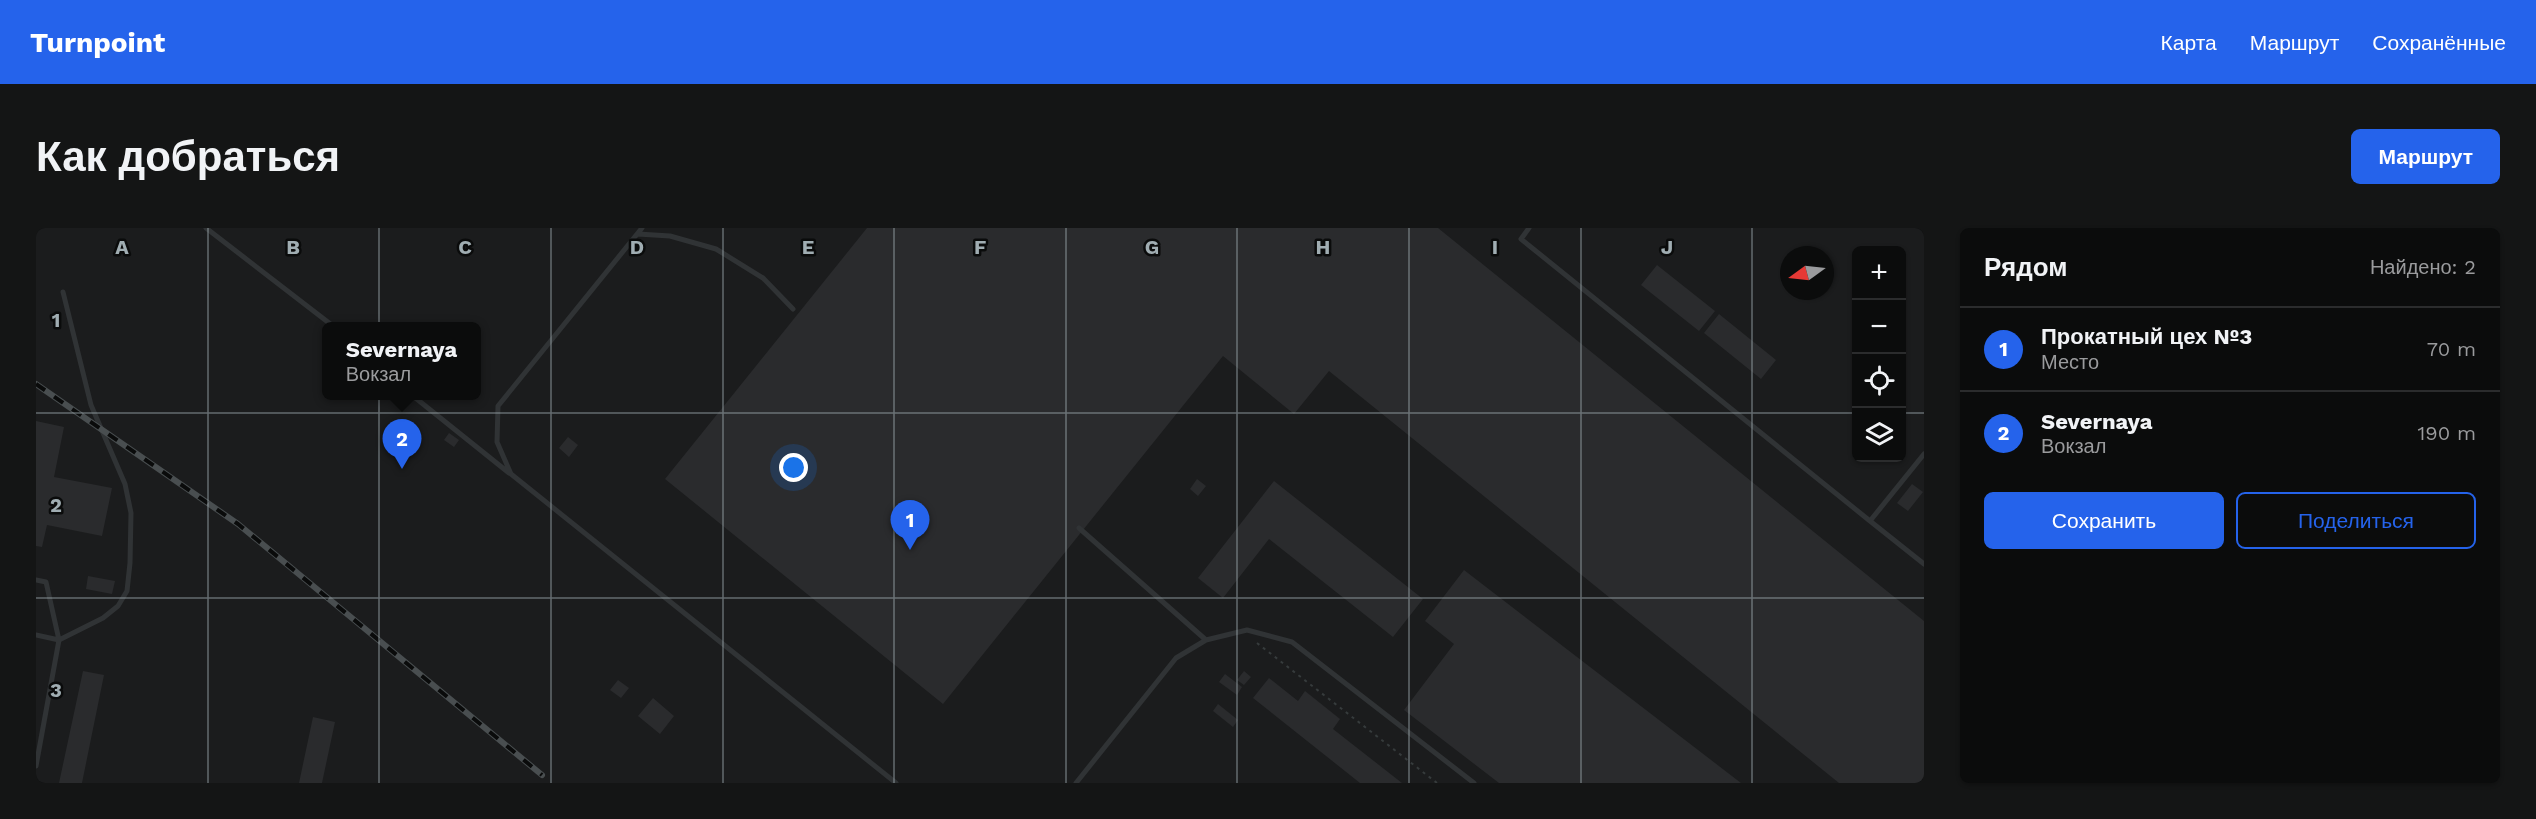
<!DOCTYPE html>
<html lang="ru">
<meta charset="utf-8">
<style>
body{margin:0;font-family:"Work Sans",sans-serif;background:#141515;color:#f1f3f6}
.controls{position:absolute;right:18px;top:18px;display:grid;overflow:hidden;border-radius:9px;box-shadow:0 2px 4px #0004}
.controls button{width:54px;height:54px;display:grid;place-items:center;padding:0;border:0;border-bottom:2px solid #2b2c2d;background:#0b0c0c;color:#f1f3f6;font:30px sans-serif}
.compass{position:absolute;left:1744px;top:18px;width:54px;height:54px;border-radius:50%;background:#0b0c0c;box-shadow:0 2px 4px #0004;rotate:255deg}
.you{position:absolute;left:758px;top:240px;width:21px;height:21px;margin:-15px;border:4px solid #fff;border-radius:50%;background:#1a73e8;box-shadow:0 0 0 9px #1a73e833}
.badge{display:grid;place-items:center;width:39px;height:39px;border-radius:50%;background:#2563eb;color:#fff;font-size:20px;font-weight:700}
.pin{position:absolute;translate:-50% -50px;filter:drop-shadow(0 2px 3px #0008)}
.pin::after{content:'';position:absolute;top:32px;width:21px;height:18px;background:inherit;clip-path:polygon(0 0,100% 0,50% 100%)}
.popup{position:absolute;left:286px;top:94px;width:159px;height:78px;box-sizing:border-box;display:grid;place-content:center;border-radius:9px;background:#0b0c0c;filter:drop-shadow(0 2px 4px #0005);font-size:20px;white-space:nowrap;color:#9a9b9d}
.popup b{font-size:22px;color:#f1f3f6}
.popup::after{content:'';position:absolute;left:50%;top:100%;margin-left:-12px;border:12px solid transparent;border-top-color:#0b0c0c}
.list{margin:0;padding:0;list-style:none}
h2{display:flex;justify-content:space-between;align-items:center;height:78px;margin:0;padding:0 24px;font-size:26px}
h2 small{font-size:20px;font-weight:400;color:#9a9b9d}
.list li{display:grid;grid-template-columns:39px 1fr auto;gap:18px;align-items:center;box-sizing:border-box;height:84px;padding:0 24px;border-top:2px solid #2b2c2d}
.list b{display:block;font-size:22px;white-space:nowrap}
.list p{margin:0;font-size:20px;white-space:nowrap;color:#9a9b9d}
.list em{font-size:20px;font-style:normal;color:#9a9b9d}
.actions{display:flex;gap:12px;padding:18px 24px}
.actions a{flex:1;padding:14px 0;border:2px solid #2563eb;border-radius:9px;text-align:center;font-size:21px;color:#2563eb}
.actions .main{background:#2563eb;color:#fff}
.icon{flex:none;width:33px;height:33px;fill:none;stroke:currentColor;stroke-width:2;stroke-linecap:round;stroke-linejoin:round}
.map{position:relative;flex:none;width:1888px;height:555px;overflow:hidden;border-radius:9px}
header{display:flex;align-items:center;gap:36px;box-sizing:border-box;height:84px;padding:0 30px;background:#2563eb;color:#fff}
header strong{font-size:28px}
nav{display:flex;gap:33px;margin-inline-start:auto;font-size:21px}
.intro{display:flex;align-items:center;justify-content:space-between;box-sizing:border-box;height:144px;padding:0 36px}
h1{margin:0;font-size:42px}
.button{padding:15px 27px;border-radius:9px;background:#2563eb;color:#fff;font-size:21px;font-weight:700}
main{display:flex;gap:36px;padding:0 36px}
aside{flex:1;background:#0b0c0c;border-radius:9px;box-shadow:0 2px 4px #0004}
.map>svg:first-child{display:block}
.built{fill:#1b1c1d;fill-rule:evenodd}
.building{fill:#2a2b2d}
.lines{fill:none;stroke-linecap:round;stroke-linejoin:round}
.path{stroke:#363b3c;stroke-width:2;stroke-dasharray:3 4.5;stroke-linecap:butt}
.service{stroke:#303335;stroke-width:5}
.rail-casing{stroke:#494e50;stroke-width:6}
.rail{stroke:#0a0b0b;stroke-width:4;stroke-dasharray:11;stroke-linecap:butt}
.grid{fill:none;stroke:#a0adb2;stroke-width:1.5;stroke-opacity:0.55}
.grid-label{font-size:20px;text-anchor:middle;font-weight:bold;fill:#a0adb2;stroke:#0a0b0b;stroke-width:5;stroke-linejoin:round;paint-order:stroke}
</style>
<header>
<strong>Turnpoint</strong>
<nav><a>Карта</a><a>Маршрут</a><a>Сохранённые</a></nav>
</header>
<div class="intro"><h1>Как добраться</h1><a class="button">Маршрут</a></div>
<main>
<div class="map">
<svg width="1888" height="555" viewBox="0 0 1888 555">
<rect width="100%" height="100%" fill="#0f1010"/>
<!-- built -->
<path class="built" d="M 0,0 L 1888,0 L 1888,555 L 0,555 ZM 1820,22 L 1866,22 L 1866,230 L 1820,230 ZM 1753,27 L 1789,27 L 1789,63 L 1753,63 ZM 291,98 L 441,98 L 441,168 L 291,168 Z"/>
<!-- building -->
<path class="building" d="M 831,0 L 1402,0 L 1888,393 L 1888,555 L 1803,555 L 1293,143 L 1258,186 L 1187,128 L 907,476 L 629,251 Z
M 1621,37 L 1679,83 L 1663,103 L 1605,57 Z
M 1683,86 L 1740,132 L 1725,151 L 1668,105 Z
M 0,193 L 28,199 L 18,249 L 76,260 L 66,308 L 11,297 L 6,319 L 0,318 Z
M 413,205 L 423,212 L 418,219 L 408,212 Z
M 532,209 L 542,217 L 533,229 L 523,220 Z
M 1161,251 L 1170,258 L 1162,268 L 1154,261 Z
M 1238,253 L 1387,371 L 1357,409 L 1233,311 L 1187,370 L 1162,350 Z
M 1876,256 L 1887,264 L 1872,283 L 1861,275 Z
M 1428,342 L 1705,555 L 1463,555 L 1368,482 L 1418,416 L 1389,393 Z
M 52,348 L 79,353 L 76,366 L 50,361 Z
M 47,443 L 68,447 L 46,555 L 23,555 Z
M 1208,443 L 1215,449 L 1208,457 L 1201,452 Z
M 1189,446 L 1206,459 L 1201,467 L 1183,454 Z
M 1233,450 L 1262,473 L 1269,463 L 1304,491 L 1297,501 L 1366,555 L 1324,555 L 1217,470 Z
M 582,452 L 593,460 L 585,470 L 574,462 Z
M 617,470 L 638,488 L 624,506 L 602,488 Z
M 1182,476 L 1202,492 L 1197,499 L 1177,483 Z
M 277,489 L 299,494 L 286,555 L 263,555 Z"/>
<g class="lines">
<!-- path -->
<path class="path" d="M 1221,415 L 1401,555"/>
<!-- service -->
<path class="service" d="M 170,0 L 297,98
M 606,0 L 462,178 L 461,214 L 475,246 L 860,555
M 1493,0 L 1485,11 L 1834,293
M 602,6 L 634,8 L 680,21 L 727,50 L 757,81
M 377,168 L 473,245
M 1888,226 L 1834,293 L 1888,336
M 1043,300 L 1170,412
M 0,352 L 10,354 L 23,412 L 0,538
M 0,407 L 23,412 L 67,390 L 82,378 L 91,363 L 94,335 L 95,285 L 89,256 L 55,177 L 27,64
M 1040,555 L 1140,430 L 1170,412 L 1211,402 L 1256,414 L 1438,555"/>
<!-- rail casing -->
<g class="rail-casing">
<path id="rail" d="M 0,156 L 202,296 L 506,547"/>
</g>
<!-- rail -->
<use href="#rail" class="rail"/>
</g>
<!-- grid -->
<path class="grid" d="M 172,0 L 172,555M 343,0 L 343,555M 515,0 L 515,555M 687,0 L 687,555M 858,0 L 858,555M 1030,0 L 1030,555M 1201,0 L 1201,555M 1373,0 L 1373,555M 1545,0 L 1545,555M 1716,0 L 1716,555M 0,185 L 1820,185M 1866,185 L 1888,185M 0,370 L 1888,370"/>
<g class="grid-label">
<text x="86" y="26">A</text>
<text x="257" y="26">B</text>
<text x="429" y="26">C</text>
<text x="601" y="26">D</text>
<text x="772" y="26">E</text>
<text x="944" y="26">F</text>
<text x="1116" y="26">G</text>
<text x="1287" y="26">H</text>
<text x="1459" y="26">I</text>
<text x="1631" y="26">J</text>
<text x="20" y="99">1</text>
<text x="20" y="284">2</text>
<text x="20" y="469">3</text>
</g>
</svg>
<div class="controls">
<button>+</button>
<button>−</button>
<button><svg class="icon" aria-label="locate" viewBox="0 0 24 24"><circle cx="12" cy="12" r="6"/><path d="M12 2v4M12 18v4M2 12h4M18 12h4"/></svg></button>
<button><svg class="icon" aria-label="layers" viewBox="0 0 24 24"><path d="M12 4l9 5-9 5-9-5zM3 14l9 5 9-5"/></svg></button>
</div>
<svg class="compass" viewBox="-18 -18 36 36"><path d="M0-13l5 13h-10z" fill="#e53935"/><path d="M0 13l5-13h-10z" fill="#9a9b9d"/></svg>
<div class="you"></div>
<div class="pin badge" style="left:874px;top:322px">1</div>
<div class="pin badge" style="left:366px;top:241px">2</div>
<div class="popup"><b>Severnaya</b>Вокзал</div>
</div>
<aside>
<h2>Рядом<small>Найдено: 2</small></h2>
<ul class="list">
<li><span class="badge">1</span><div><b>Прокатный цех №3</b><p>Место</p></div><em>70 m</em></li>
<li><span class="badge">2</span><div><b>Severnaya</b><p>Вокзал</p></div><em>190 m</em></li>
</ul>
<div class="actions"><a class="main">Сохранить</a><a>Поделиться</a></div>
</aside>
</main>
